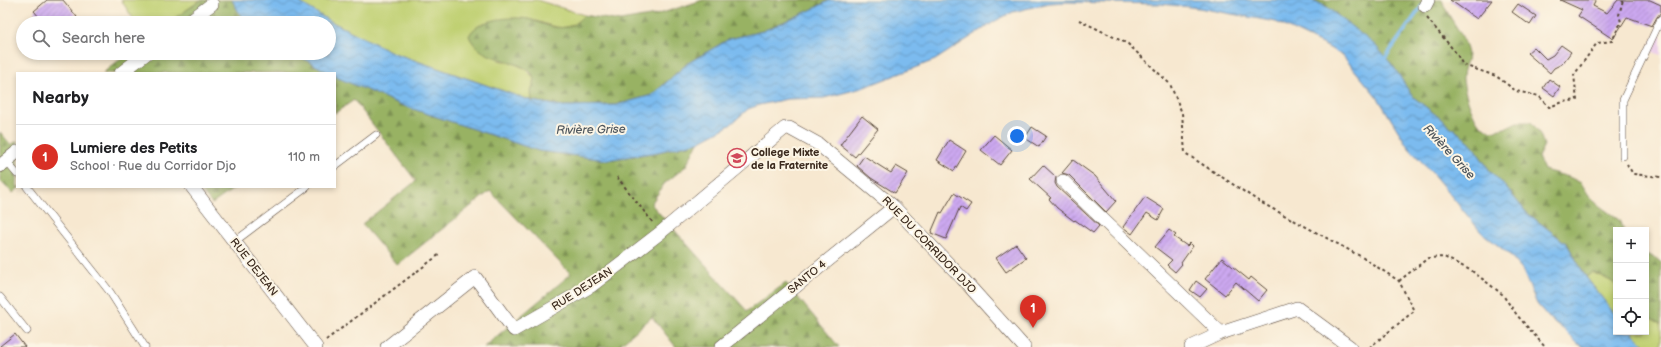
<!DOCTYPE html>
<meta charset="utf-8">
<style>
body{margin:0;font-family:"Balsamiq Sans",sans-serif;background:#f6f6f6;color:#202124}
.controls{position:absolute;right:12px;bottom:12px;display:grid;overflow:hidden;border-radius:0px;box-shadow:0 2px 6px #0003}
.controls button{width:36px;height:36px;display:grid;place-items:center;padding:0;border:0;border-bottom:1px solid #e0e0e0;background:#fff;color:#202124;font:20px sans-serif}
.you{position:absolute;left:1017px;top:136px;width:14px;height:14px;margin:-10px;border:3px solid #fff;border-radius:50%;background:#1a73e8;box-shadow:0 0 0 6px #1a73e833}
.badge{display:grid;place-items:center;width:26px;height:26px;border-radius:50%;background:#d93025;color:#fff;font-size:13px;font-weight:700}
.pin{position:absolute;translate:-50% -33px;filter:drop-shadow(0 1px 2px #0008)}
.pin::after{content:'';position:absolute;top:21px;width:14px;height:12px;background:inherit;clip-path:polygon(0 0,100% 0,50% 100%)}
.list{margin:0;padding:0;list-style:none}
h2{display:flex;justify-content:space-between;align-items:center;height:52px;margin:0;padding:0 16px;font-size:17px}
h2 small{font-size:13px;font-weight:400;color:#757577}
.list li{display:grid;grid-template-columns:26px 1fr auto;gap:12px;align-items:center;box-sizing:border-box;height:64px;padding:0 16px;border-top:1px solid #e0e0e0}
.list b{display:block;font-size:15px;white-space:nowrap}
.list p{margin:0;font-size:13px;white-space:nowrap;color:#757577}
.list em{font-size:13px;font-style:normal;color:#757577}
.icon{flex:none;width:22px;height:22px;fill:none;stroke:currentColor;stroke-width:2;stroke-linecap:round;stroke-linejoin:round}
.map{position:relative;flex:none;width:1661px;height:347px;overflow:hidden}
.search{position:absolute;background:#fff;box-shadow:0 2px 6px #0003;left:16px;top:16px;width:320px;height:44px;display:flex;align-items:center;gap:10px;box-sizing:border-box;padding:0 14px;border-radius:22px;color:#757577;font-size:15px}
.panel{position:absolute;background:#fff;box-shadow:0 2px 6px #0003;left:16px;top:72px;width:320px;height:116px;border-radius:0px}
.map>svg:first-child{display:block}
.built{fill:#edd1e9}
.grass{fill:#c0d072;stroke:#7e7d48}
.forest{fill:url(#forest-firs);stroke:#6a6e41}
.water{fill:url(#water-waves);stroke:#5b7286}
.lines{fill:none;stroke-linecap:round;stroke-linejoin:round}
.stream{stroke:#7bbbef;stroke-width:3.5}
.building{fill:url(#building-hatch)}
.lane-casing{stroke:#574639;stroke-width:8}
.street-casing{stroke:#574639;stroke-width:14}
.path{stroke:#574639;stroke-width:2;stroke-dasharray:3 3;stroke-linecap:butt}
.lane{stroke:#fff;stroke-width:7}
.street{stroke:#fff;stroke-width:13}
.labels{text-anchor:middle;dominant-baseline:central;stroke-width:4;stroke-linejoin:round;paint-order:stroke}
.poi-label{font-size:11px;font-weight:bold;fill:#3b2a1e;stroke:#fcf5e5;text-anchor:start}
.street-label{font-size:11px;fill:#3b2a1e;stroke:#fcf5e5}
.water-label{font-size:12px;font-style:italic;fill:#4e565d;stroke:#fcf5e5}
</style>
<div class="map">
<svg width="1661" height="347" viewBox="0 0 1661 347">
<defs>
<pattern id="forest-firs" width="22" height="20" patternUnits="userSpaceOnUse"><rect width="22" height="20" fill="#98b264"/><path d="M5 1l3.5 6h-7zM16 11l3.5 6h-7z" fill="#7d9152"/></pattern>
<pattern id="water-waves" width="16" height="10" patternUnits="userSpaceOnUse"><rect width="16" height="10" fill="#7bbbef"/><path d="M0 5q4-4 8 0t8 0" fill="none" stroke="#6698c1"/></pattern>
<pattern id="building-hatch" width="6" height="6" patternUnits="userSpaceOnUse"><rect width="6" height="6" fill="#cca8f0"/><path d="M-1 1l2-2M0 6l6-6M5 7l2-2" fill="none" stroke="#a789c2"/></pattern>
</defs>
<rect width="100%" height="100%" fill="#fcf5e5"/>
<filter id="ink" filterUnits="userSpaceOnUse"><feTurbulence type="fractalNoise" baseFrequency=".025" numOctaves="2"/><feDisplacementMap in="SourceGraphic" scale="8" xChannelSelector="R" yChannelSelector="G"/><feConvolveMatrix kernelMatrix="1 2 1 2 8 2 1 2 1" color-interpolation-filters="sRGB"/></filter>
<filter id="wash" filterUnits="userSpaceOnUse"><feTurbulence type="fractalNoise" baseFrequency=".012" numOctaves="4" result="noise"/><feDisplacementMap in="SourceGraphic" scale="16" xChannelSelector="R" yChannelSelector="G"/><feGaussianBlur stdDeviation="0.9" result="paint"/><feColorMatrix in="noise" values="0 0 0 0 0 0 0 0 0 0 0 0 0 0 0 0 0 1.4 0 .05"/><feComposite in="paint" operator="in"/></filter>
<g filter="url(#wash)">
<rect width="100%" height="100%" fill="#f7e8d0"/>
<!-- built -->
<path class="built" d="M 1656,35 L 1661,35 L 1661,55 L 1648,50 Z"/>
<!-- grass -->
<path class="grass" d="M 121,0 L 201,0 L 168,23 L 136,23 Z
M 296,0 L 537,0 L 584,15 C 564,38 551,23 527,19 C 512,17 497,20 483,23 L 499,60 C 515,64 525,65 535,80 L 531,91 L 532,101 L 394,53 L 328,20 Z
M 1592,272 L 1611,281 L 1616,285 L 1616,316 L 1586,277 Z
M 1646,315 L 1661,324 L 1661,347 L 1647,347 L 1632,332 L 1646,332 Z"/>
<!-- forest -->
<path class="forest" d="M 201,0 L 232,0 L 242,18 L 249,23 L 168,23 Z
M 703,0 L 830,0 L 815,8 L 763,31 L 729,39 L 688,63 L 652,95 L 616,105 L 563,106 L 532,101 L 531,91 L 535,80 C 533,76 531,72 528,70 C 509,57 480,61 469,36 C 476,19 511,16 528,19 C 540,22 553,30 567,27 C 574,26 579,20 584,15 L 620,21 L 656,15 Z
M 1313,0 L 1442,0 C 1447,16 1459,28 1465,43 C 1472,59 1464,62 1463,76 C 1462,87 1473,118 1480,125 C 1483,127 1488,129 1491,131 L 1505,128 L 1517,122 L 1531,122 L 1539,132 L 1544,145 L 1538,157 L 1544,170 L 1569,177 L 1581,183 L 1588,194 L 1597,204 L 1619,220 L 1624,230 L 1616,230 L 1616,285 L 1611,281 L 1593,272 L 1586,277 L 1567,244 L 1526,212 L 1504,185 L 1490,171 L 1470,142 L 1412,96 L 1402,82 Z
M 128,53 L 294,53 L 329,73 L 103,73 Z
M 335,76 L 404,106 L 539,151 L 607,160 L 658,152 L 698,142 L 686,166 L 664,184 L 651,204 L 747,311 L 786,283 L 839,347 L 676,347 L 652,317 L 617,347 L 484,347 L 571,274 L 490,191 L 397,265 L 362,224 L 416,181 L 354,100 L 335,113 Z
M 0,132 L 11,145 L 17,141 L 17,187 L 20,187 L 13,193 L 0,181 Z
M 198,187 L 236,187 L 212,204 Z
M 1646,253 L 1661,262 L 1661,324 L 1646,315 Z"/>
<!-- water -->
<path class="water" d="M 232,0 L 296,0 L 328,20 L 394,53 L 532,101 L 563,106 L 616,105 L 652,95 L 688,63 L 729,39 L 763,31 L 815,8 L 830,0 L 1313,0 L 1327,7 L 1375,45 L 1394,67 L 1412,96 L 1470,142 L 1490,171 L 1504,185 L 1526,212 L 1567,244 L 1586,277 L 1616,316 L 1616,332 L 1632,332 L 1647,347 L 1584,347 L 1577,343 L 1563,329 L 1549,318 L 1537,304 L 1522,269 L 1510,255 L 1481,232 L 1433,174 L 1408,147 L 1378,98 L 1343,56 L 1328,47 L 1276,22 L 1199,8 L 1161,4 L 1067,2 L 1049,3 L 1013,12 L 997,20 L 935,60 L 862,88 L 824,98 L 787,99 L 759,105 L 748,109 L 730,125 L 698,142 L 658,152 L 607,160 L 539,151 L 404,106 L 338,78 L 335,76 L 335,73 L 329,73 L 294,53 L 329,53 L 329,23 L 249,23 L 242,18 Z"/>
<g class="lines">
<!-- stream -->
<path class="stream" d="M 1383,61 L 1422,6"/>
</g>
<g id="blocks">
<!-- building -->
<path class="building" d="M 47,0 L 63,0 L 77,17 L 69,23 L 44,23 L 34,11 Z
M 1450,0 L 1492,0 L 1477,19 Z
M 1560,0 L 1596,0 L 1593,6 L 1607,13 L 1618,0 L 1650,0 L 1661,5 L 1661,12 L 1657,17 L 1652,26 L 1627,17 L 1613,39 L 1578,16 L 1582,10 Z
M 1518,4 L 1536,16 L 1530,25 L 1512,12 Z
M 1561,45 L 1571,52 L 1562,64 L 1554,68 L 1550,73 L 1527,53 L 1534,47 L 1546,59 L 1553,55 Z
M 1549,79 L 1560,87 L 1554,96 L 1543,88 Z
M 862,116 L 878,129 L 855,157 L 840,145 Z
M 1032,127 L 1046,136 L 1039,147 L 1025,138 Z
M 994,135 L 1012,150 L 1000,165 L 981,150 Z
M 949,140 L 966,151 L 954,171 L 937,160 Z
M 864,156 L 891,173 L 896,166 L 908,173 L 895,193 L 871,178 L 857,166 Z
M 1073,160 L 1095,176 L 1116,201 L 1106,212 L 1069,175 L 1062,173 Z
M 1043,165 L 1056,177 L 1055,183 L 1057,187 L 1099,226 L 1093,233 L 1075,220 L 1074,221 L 1057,208 L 1049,199 L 1051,198 L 1030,179 Z
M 954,193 L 971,204 L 966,211 L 960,207 L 946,239 L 931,233 L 940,212 L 942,213 Z
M 1145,197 L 1164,209 L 1158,220 L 1147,213 L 1132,234 L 1123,227 Z
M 1169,230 L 1176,235 L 1174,237 L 1187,246 L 1190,243 L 1193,246 L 1181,263 L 1182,264 L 1175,272 L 1167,265 L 1172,260 L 1155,247 Z
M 1016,244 L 1026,258 L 1006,272 L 996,258 Z
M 1222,258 L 1249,280 L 1251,277 L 1267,290 L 1258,301 L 1236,282 L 1225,295 L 1205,279 Z
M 1196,281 L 1207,289 L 1200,297 L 1190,290 Z
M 15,334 L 25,347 L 0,347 L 0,346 Z"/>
</g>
</g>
<g filter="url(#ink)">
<use href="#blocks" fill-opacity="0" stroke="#574639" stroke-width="1"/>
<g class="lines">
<!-- lane casing -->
<g class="lane-casing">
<path id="lane" d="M 1623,156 L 1623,100 L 1661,19
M 6,161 L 17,174
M 335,166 L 376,135
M 27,187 L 110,292 L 145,347
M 234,242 L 307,187
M 0,297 L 27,331"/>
</g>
<!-- street casing -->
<g class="street-casing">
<path id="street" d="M 1425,6 L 1428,0
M 187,23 L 212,4
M 121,73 L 147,53
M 0,166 L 17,152
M 1063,181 L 1221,333
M 192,187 L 316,347
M 387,347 L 475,277 L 514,330 L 591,286 L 660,233 L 785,128 L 789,128 L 818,144 L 894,207 L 962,278 L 1024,347
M 721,347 L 894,207
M 1191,347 L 1221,333 L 1297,308 L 1350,347"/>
</g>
<!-- path -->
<path class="path" d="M 1427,18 L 1456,53 L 1463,65 L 1496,76 L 1516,91 L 1539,96 L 1549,107 L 1563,102 L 1577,100 L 1574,75 L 1597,43 L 1612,41 L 1621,22 L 1619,15 L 1623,0
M 1079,20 L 1128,44 L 1170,84 L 1182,113 L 1185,153 L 1260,202 L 1360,256 L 1399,281 L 1414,311 L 1370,347
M 1627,164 L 1633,174 L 1661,177
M 617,177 L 654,224
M 1399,281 L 1428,258 L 1444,257 L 1472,271 L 1502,294 L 1517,315 L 1545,347
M 326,340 L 440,254"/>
<!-- lane -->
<use href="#lane" class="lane"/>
<!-- street -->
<use href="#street" class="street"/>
</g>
</g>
<!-- icons -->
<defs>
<g id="school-ring" transform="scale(1)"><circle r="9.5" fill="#fcf5e5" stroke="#d1495b" stroke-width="1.5"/><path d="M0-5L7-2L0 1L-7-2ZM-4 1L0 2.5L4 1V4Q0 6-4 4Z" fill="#d1495b"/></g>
</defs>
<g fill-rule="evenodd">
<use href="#school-ring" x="737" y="158"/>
</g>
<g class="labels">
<!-- poi labels -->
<g class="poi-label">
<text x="751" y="152">College Mixte<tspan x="751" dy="13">de la Fraternite</tspan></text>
</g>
<!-- street labels -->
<g class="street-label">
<text transform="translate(929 245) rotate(46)">RUE DU CORRIDOR DJO</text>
<text transform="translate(254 267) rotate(52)">RUE DEJEAN</text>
<text transform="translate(807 277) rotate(-39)">SANTO 4</text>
<text transform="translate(582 289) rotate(-33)">RUE DEJEAN</text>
</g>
<!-- water labels -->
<g class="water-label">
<text transform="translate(591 130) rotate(-1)">Rivière Grise</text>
<text transform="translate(1449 152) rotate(47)">Rivière Grise</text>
</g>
</g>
</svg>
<div class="controls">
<button>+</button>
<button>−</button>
<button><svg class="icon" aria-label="locate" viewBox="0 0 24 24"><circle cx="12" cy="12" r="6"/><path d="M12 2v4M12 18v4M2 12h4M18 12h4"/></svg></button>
</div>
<div class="you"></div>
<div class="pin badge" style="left:1033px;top:328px">1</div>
<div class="search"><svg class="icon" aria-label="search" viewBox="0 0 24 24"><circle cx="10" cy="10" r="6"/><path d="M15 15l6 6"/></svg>Search here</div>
<section class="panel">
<h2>Nearby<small></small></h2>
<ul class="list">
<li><span class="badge">1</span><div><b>Lumiere des Petits</b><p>School · Rue du Corridor Djo</p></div><em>110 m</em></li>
</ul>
</section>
</div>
